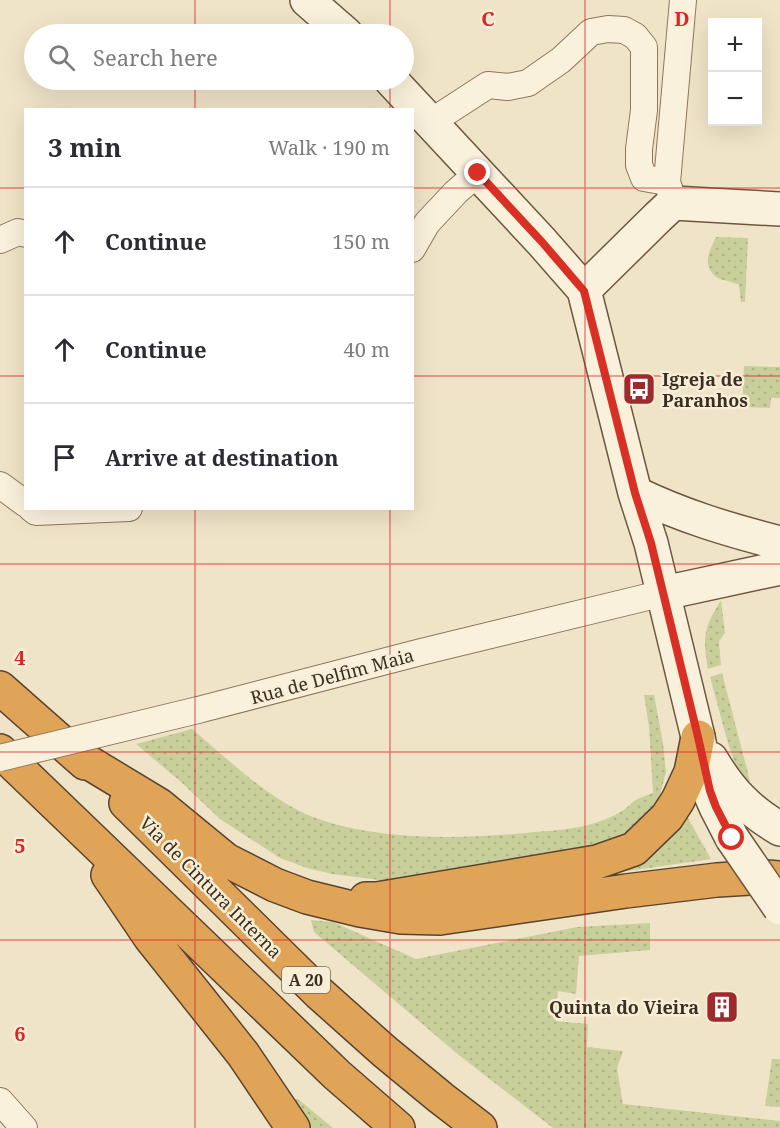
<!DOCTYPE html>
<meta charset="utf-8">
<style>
body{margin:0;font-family:"Noto Serif",serif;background:#f7f7f7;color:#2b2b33}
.controls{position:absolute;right:18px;top:18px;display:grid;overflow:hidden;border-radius:0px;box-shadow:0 6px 24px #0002}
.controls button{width:54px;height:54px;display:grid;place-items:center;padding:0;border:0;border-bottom:2px solid #e1e1e2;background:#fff;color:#2b2b33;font:30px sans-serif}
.stop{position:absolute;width:18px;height:18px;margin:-14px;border:4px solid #d93025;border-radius:50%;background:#fff}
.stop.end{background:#d93025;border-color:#fff;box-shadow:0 2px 6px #0008}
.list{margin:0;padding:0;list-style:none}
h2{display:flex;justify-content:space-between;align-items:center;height:78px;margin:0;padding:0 24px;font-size:26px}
h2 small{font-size:20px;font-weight:400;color:#7c7c81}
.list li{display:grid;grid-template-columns:39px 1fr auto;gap:18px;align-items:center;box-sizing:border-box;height:108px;padding:0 24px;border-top:2px solid #e1e1e2}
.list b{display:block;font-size:22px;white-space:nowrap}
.list em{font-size:20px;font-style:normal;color:#7c7c81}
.icon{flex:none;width:33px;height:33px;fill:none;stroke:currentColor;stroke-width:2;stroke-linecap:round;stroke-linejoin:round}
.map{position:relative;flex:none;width:780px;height:1128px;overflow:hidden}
.search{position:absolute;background:#fff;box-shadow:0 6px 24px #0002;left:24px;top:24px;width:390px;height:66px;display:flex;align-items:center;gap:15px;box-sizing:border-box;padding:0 21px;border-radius:33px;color:#7c7c81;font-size:22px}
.panel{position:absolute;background:#fff;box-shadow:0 6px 24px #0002;left:24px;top:108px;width:390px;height:402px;border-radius:0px}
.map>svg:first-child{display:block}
.grass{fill:url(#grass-dots)}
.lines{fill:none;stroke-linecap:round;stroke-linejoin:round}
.street-casing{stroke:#8d765c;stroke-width:28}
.secondary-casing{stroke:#6f573f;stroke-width:36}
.highway-casing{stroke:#5b4430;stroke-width:36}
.street{stroke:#faf1dc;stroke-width:26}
.secondary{stroke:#faf1dc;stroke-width:33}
.highway{stroke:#e0a458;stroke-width:33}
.street-bridge-casing{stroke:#8d765c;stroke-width:28;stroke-linecap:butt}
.secondary-bridge-casing{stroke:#6f573f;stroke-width:36;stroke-linecap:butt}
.street-bridge{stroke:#faf1dc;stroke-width:26}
.secondary-bridge{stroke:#faf1dc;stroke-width:33}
.route{stroke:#d93025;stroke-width:8}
.grid{fill:none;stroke:#d62828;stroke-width:1.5;stroke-opacity:0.55}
.labels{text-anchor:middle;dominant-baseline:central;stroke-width:5;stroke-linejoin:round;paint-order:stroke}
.shield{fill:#f7eed8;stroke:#756857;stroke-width:1.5}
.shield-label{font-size:16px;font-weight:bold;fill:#3d2e20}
.poi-label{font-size:18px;font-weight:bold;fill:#3d2e20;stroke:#f7eed8;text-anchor:start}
.street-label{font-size:18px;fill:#3d2e20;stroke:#f7eed8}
.grid-label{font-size:20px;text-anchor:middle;font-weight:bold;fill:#d62828;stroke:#f7eed8;stroke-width:5;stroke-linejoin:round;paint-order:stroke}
</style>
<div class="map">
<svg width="780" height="1128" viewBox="0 0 780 1128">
<defs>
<pattern id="grass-dots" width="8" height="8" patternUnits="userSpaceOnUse" patternTransform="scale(1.5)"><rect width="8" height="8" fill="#c9cf9b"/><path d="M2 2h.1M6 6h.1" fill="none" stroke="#aeb285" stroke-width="1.8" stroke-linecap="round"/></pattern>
</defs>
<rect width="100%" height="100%" fill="#f0e4c8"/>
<!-- grass -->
<path class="grass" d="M 716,237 L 748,238 L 745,302 L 741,302 L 739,285 C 732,281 722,281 716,277 C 701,265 710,250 716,237 Z
M 744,366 L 780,367 L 780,398 L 771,398 L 770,408 L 742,407 Z
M 721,600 L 725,633 L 719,641 L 721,665 L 708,669 C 702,636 704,628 721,600 Z
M 722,673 L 750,781 L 742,783 C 728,749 720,712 710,677 Z
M 644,695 L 654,695 L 663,743 L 666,772 L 660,795 L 650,818 L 628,840 L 587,851 L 387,881 L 332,874 L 307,868 L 280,858 L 220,819 L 181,782 L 136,744 L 192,729 C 229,760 268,799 313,817 C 378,841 457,839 525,833 C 545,831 569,830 588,825 C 599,822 613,817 622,811 C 627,808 631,803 636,800 C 641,797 648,795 653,793 L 649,727 Z
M 684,811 L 711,859 L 464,895 L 615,867 Z
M 311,920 L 333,922 L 416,959 L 577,927 L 650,923 L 650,950 L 579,956 L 576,994 L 558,991 L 556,1021 L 588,1024 L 587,1047 L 623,1051 L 617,1068 L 623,1104 L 780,1121 L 780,1128 L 553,1128 L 460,1056 L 314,932 Z
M 772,1059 L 780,1059 L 780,1107 L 765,1106 Z
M 291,1099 L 298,1099 L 333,1128 L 309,1128 Z"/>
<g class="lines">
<!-- street casing -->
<g class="street-casing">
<path id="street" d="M 431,122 L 488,85 L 508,87 L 528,83 L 561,60 L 591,32 L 608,29 L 624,30 L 635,36 L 644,47 L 644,110 L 639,149 L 639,165 L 644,178 L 667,182
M 672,197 L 667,182 L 683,0
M 0,240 L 18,232 L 26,234
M 412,249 L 427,223 L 456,192 L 478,173
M 0,485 L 26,504
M 31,508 L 36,512 L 129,508
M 198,710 L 421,652 L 664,593
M 0,1101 L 24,1128"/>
</g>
<!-- secondary casing -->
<g class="secondary-casing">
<path id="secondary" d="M 307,0 L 346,34
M 391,80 L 542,242 L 584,290 L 635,493 L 651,543 L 698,737 L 709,791 L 716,807 L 732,838
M 584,290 L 658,217 L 673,203 L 780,209
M 635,493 C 682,516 729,530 780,543
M 664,593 L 780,568
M 711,759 C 730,791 748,810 780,829"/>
</g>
<!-- highway casing -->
<g class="highway-casing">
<path id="highway" d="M 0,688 L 85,763
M 0,751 L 337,1075 L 398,1128
M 78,756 L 159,805 L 226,860 L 275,885 L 307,897 L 360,910 L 401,917 L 440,918 L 626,891 L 717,880 L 766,877 L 780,878
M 126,803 L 319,993 L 384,1051 L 441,1098 L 480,1128
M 108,875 L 150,937 L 243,1054 L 293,1128
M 366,899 L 377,899 L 597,862 L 634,849 L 667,817 L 678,800 L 691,772 L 698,737"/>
</g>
<!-- street -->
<use href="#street" class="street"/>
<!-- secondary -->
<use href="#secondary" class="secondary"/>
<!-- highway -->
<use href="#highway" class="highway"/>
<!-- street-bridge casing -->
<g class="street-bridge-casing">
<path id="street-bridge" d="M 0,758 L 198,710"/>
</g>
<!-- secondary-bridge casing -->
<g class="secondary-bridge-casing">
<path id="secondary-bridge" d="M 732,838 L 780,908"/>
</g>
<!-- street-bridge -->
<use href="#street-bridge" class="street-bridge"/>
<!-- secondary-bridge -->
<use href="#secondary-bridge" class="secondary-bridge"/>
</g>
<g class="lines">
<!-- route -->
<path class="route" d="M 478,173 L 542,242 L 584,291 L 635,493 L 651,543 L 698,737 L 710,791 L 716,807 L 732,838"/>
</g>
<!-- grid -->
<path class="grid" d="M 195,0 L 195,34M 390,0 L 390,34M 585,0 L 585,1128M 195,80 L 195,110M 390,80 L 390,110M 0,188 L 26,188M 412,188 L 780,188M 0,376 L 26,376M 412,376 L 780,376M 195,508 L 195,1128M 390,508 L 390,1128M 0,564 L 780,564M 0,752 L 780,752M 0,940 L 780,940"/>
<!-- icons -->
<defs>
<g id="bus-square" transform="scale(1.725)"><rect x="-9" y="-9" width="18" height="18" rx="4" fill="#9e2a2b" stroke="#f7eed8"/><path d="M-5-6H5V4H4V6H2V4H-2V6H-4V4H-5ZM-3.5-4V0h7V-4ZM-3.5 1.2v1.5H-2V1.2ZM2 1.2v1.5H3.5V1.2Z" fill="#fff"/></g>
<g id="building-square" transform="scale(1.725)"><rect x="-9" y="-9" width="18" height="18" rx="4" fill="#9e2a2b" stroke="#f7eed8"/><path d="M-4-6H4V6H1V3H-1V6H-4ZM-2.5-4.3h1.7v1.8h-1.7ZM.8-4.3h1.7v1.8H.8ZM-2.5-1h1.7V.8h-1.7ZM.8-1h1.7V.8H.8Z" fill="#fff"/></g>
</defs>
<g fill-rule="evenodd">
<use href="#bus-square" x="639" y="389"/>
<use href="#building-square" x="722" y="1007"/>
</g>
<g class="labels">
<!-- shield labels -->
<rect class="shield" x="282" y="967" width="48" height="26" rx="4.5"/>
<g class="shield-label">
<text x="306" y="980">A 20</text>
</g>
<!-- poi labels -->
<g class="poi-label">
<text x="662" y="379">Igreja de<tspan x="662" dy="21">Paranhos</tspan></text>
<text x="699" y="1007" text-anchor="end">Quinta do Vieira</text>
</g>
<!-- street labels -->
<g class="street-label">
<text transform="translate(332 676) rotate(-15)">Rua de Delfim Maia</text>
<text transform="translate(211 887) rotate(45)">Via de Cintura Interna</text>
</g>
</g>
<g class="grid-label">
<text x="488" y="26">C</text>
<text x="682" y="26">D</text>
<text x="20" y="665">4</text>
<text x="20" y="853">5</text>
<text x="20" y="1041">6</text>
</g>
</svg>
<div class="controls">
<button>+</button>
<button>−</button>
</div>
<div class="stop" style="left:732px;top:838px"></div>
<div class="stop end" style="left:478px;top:173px"></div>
<div class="search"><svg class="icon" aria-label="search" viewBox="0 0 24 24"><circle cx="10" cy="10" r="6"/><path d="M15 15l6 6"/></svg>Search here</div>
<section class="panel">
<h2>3 min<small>Walk · 190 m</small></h2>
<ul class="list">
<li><svg class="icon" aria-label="ahead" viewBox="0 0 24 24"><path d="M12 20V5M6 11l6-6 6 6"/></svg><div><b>Continue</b></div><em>150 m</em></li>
<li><svg class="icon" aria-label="ahead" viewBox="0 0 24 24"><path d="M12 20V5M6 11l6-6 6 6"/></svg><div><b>Continue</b></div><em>40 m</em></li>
<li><svg class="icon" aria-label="arrive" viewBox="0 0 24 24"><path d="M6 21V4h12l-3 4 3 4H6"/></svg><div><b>Arrive at destination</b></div></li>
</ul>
</section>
</div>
